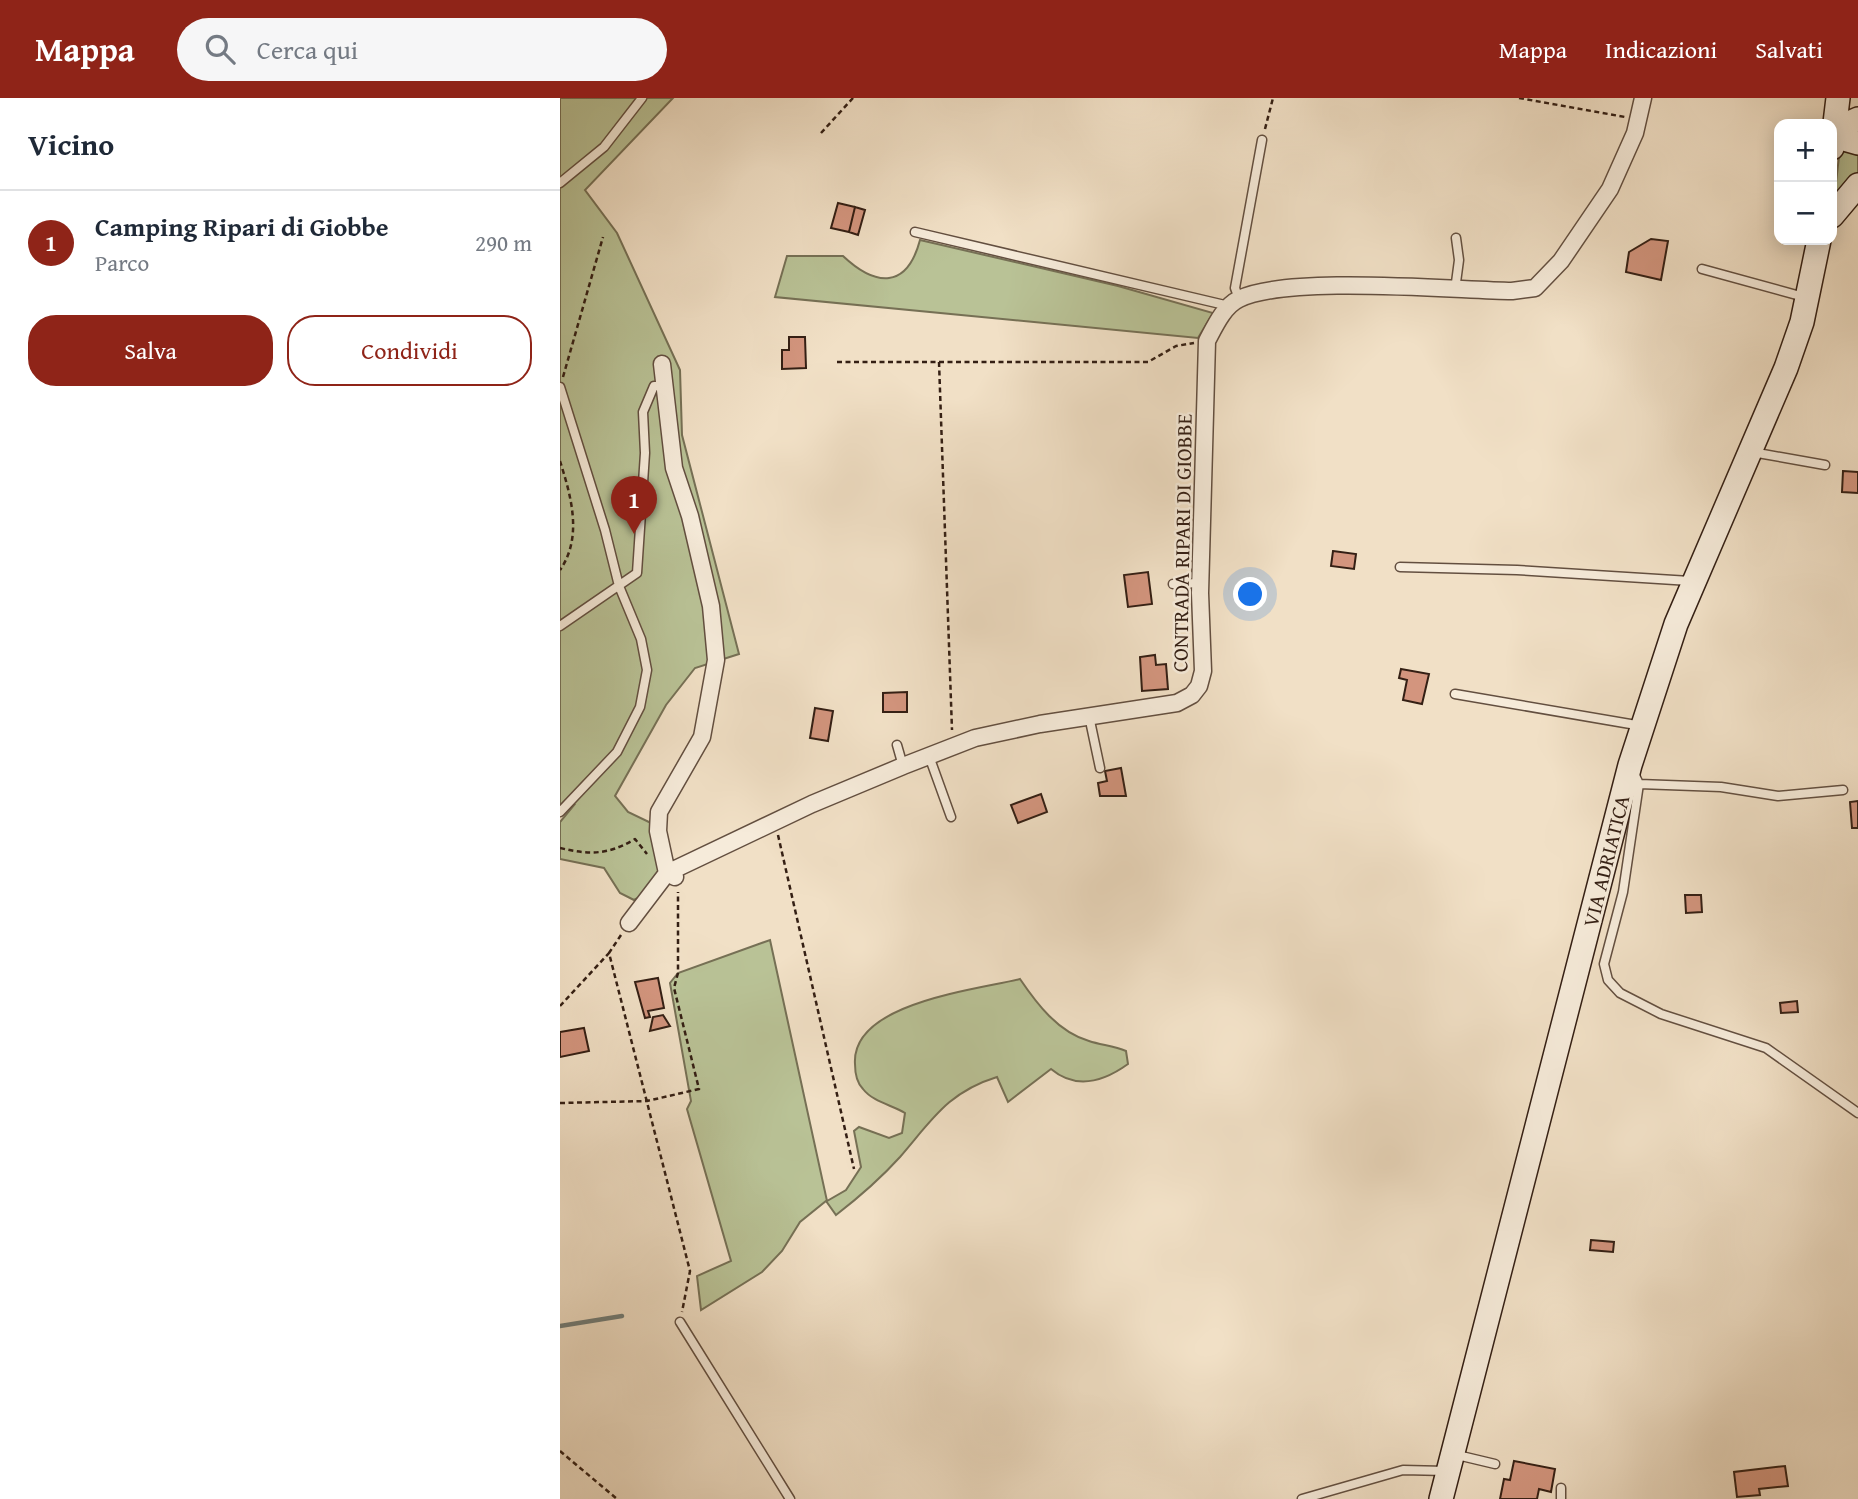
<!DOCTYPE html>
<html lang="it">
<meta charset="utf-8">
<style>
body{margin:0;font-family:"Gentium Book Plus",serif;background:#f6f6f7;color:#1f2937}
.controls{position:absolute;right:21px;top:21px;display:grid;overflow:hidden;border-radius:14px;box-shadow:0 4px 18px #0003}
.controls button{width:63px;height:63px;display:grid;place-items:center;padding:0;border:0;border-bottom:2px solid #e0e1e3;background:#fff;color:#1f2937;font:35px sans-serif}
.you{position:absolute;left:691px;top:497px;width:24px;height:24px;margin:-18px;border:5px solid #fff;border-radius:50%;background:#1a73e8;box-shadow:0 0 0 10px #1a73e833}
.badge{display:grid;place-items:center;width:46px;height:46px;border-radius:50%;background:#8f2418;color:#fff;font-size:23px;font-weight:700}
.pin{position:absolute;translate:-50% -58px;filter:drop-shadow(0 2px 4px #0008)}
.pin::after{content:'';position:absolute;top:37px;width:24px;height:21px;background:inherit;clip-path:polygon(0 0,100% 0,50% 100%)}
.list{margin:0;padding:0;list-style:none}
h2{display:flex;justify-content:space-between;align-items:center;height:91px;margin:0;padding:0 28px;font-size:30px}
h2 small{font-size:23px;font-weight:400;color:#747a83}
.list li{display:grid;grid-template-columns:46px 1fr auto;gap:21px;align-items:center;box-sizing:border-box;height:105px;padding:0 28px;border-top:2px solid #e0e1e3}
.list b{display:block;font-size:26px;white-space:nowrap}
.list p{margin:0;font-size:23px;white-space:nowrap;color:#747a83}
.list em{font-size:23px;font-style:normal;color:#747a83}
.actions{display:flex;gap:14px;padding:21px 28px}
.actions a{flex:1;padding:16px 0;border:2px solid #8f2418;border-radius:28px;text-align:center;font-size:24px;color:#8f2418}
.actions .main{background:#8f2418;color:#fff}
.icon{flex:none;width:38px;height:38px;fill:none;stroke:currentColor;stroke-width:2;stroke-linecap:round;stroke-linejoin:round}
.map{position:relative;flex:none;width:1298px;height:1401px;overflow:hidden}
header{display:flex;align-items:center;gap:42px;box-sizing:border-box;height:98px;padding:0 35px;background:#8f2418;color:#fff}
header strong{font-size:33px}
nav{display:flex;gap:38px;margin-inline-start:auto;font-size:24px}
.search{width:490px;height:63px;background:#f6f6f7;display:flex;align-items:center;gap:18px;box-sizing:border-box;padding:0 24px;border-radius:38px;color:#747a83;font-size:26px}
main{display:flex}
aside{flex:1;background:#fff}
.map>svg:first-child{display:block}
.green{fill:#b9c296;stroke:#767055;stroke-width:2}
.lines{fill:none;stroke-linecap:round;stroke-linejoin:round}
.stream{stroke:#727d79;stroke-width:4.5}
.building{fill:#d3957e;stroke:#341f14;stroke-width:2}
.lane-casing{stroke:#634f40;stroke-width:11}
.street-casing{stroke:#634f40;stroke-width:19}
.secondary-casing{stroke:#341f14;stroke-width:26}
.path{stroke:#341f14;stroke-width:2.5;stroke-dasharray:5 3.5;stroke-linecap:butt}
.lane{stroke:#f6ebda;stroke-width:8}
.street{stroke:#f6ebda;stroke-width:16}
.secondary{stroke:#f6ebda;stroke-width:23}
.labels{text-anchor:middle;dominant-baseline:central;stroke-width:5;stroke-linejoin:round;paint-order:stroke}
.street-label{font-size:21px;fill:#341f14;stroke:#f6ebda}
</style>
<header>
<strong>Mappa</strong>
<div class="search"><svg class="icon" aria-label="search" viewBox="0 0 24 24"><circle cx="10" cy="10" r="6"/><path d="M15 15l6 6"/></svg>Cerca qui</div>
<nav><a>Mappa</a><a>Indicazioni</a><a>Salvati</a></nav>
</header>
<main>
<aside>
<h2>Vicino<small></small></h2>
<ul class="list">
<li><span class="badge">1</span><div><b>Camping Ripari di Giobbe</b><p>Parco</p></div><em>290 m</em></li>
</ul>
<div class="actions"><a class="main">Salva</a><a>Condividi</a></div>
</aside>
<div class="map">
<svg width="1298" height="1401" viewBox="0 0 1298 1401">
<rect width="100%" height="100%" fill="#f1e0c6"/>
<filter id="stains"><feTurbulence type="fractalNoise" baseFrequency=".00286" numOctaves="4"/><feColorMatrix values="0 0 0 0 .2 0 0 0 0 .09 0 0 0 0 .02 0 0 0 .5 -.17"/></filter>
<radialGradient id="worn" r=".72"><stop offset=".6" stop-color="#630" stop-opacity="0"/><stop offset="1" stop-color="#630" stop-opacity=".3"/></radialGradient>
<!-- green -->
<path class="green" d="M 0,0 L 113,0 L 25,92 L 57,135 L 120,272 L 122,337 L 179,556 L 135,570 L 106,607 L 55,698 L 68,714 L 91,725 L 100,776 L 89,794 L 74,802 L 60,795 L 44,770 L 0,761 L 0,724 L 14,707 L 0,709 Z
M 1280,50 L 1298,53 L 1298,79 L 1274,102 Z
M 360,142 L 558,188 L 653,215 L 638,240 L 215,199 L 227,158 L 283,158 C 316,189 347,191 360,142 Z
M 210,842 L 267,1103 L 286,1092 L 301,1069 L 294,1033 L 299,1029 L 329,1040 L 342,1035 L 345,1015 C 332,1007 313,1004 303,991 C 297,985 295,974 295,966 C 291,905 415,892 460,881 C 477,906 498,934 529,943 C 541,947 554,948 566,953 L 568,966 C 543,984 516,992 491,971 L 448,1004 L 437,979 C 388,994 372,1022 340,1059 C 321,1080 298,1100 276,1117 L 266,1103 L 240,1124 L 222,1153 L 202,1174 L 141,1212 L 137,1178 L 171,1163 L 127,1011 L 131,1003 L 110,885 L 118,875 Z"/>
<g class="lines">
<!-- stream -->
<path class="stream" d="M 0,1228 L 62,1218"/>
</g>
<!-- building -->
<path class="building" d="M 278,105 L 295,109 L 289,134 L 271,130 Z
M 295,109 L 305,112 L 298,137 L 289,134 Z
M 1091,141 L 1108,143 L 1101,182 L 1066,174 L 1069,154 Z
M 229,239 L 245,239 L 246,270 L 222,271 L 222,252 L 229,252 Z
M 1283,373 L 1298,374 L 1298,395 L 1282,394 Z
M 773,453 L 796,456 L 794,471 L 771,468 Z
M 588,474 L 592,506 L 568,509 L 564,477 Z
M 595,557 L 596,567 L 606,566 L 608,591 L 582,593 L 580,559 Z
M 841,571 L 869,576 L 862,606 L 843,602 L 847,582 L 839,580 Z
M 347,594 L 347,614 L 323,614 L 323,595 Z
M 255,610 L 273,613 L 268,643 L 250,640 Z
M 561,670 L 566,698 L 540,698 L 538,685 L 547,683 L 545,673 Z
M 481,696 L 487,714 L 458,725 L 451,707 Z
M 1298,703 L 1298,730 L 1292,730 L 1290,704 Z
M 1125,797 L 1141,797 L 1142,814 L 1126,815 Z
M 98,880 L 104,910 L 88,913 L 90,919 L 85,920 L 75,884 Z
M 1237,903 L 1238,914 L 1221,915 L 1220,905 Z
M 103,917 L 110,928 L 90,933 L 93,919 Z
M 24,930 L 29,953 L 0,959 L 0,934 Z
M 1031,1142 L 1054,1144 L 1053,1154 L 1030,1152 Z
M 954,1363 L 995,1371 L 991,1394 L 979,1391 L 977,1401 L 940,1401 L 944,1381 L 950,1382 Z
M 1225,1368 L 1228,1388 L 1199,1391 L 1200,1397 L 1177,1399 L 1174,1374 Z"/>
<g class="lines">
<!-- lane casing -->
<g class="lane-casing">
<path id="lane" d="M 0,85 L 44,49 L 82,0
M 355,134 L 669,208
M 1142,171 L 1244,199
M 895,192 L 899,162 L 896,140
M 679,201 L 675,190 L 702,42
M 0,289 L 45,432 L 59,488 L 81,541 L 87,572 L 80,609 L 57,654 L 0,714
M 1192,354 L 1265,367
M 840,469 L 957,472 L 1130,483
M 613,486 L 640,485
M 0,528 L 77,475 L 85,355 L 83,314 L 94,288 L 103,288
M 895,596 L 1082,628
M 529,618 L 540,670
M 337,647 L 343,668
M 369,658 L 391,719
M 1073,673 L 1079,686 L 1063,794 L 1044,866 L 1048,882 L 1060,895 L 1101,916 L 1206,950 L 1298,1015
M 1079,686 L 1161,689 L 1218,698 L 1283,692
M 120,1224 L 230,1401
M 893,1356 L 935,1366
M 742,1401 L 843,1372 L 886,1373
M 1001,1401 L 1001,1390"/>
</g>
<!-- street casing -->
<g class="street-casing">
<path id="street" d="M 102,266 L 114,370 L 130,418 L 151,508 L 156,562 L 142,639 L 99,714 L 98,733 L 107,775 L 115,779
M 69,825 L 107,775 L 252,706 L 343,668 L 415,640 L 480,626 L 617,605 L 632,597 L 639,588 L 643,573 L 640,495 L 647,243 C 655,228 664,208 679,201 C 728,177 892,192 952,193 L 975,190 L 1001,163 L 1050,91 L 1075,35 L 1083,0"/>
</g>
<!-- secondary casing -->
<g class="secondary-casing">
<path id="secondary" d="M 1274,32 L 1284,41 L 1298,45
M 1274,32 L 1298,21
M 1272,50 L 1278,0
M 1272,118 L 1298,87
M 881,1401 L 1070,667 L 1116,526 L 1226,270 L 1242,224 L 1259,142"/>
</g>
<!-- path -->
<path class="path" d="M 959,0 L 1065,19
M 705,31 L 713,0
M 261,35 L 293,0
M 277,264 L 588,264 L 616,248 L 634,245
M 379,264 L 392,632
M 3,279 L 43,139
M 0,363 C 11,398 23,439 0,472
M 218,737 L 294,1071
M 0,750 C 30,757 48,757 75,741 L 87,756
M 61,837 L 49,855 L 130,1173 L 122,1214
M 0,908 L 49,855
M 0,1005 L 87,1003 L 139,991 L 114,890 L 118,875 L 118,794
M 0,1353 L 57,1401"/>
<!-- lane -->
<use href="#lane" class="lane"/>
<!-- street -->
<use href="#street" class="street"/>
<!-- secondary -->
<use href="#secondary" class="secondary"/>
</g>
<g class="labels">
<!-- street labels -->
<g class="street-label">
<text transform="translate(622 445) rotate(-89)">CONTRADA RIPARI DI GIOBBE</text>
<text transform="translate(1046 763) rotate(-76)">VIA ADRIATICA</text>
</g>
</g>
<rect width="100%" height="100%" filter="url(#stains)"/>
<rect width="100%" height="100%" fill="url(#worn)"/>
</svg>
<div class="controls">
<button>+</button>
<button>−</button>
</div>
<div class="you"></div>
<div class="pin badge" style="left:74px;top:436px">1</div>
</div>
</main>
